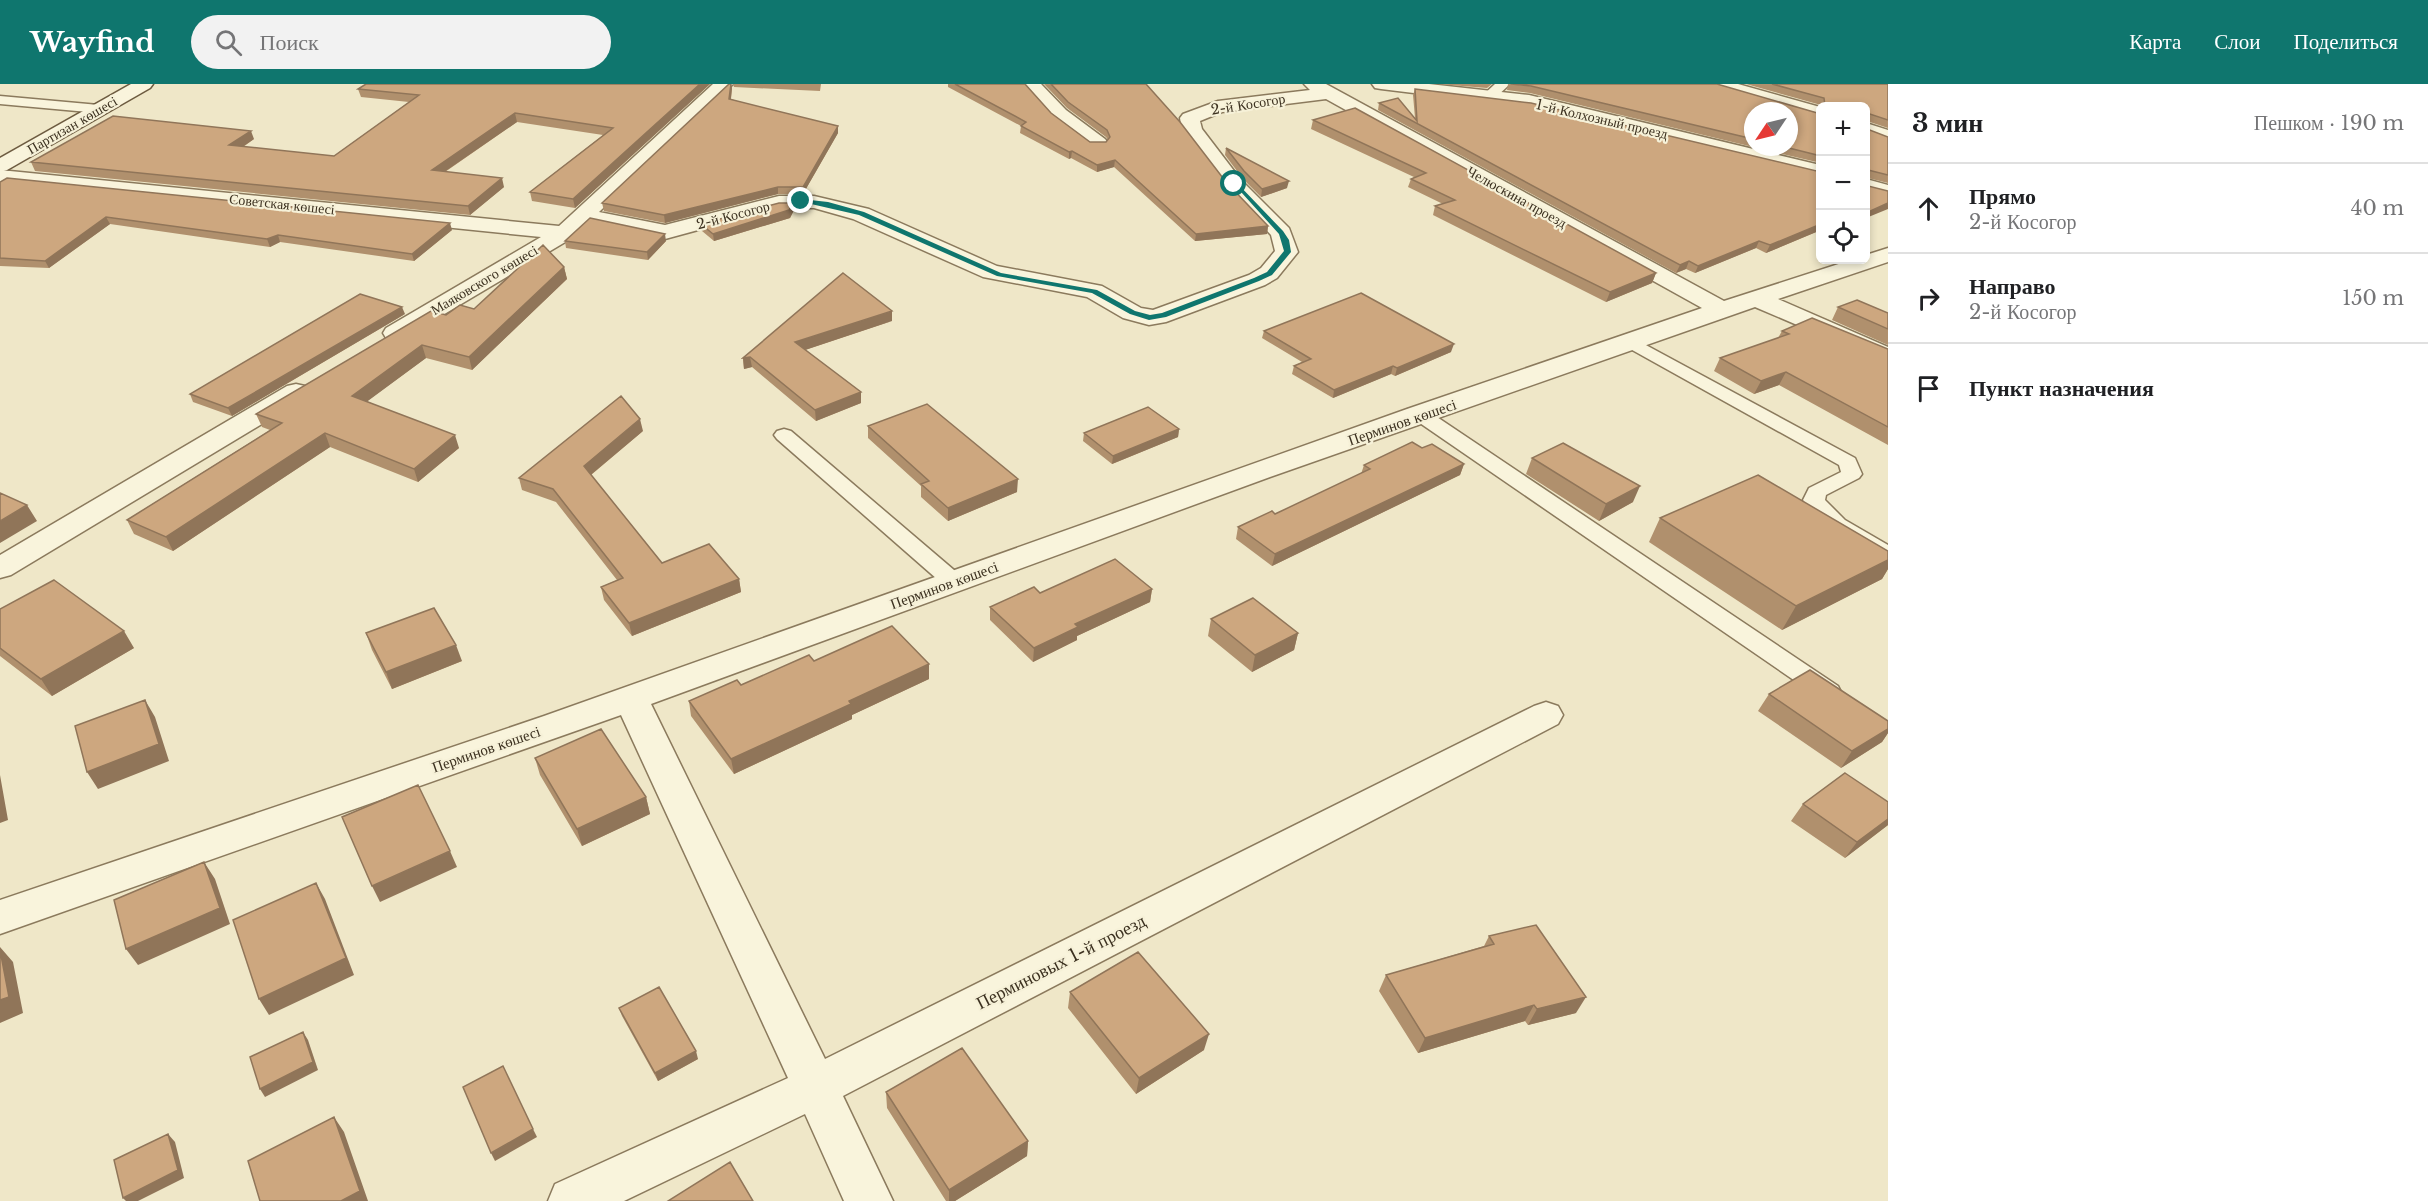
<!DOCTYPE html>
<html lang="ru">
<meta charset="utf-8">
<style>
body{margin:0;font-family:"Libre Baskerville",serif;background:#f2f2f2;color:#202124}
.controls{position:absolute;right:18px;top:18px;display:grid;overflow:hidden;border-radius:9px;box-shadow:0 3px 9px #0003}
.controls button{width:54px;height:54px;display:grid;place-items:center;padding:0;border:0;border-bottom:2px solid #e0e0e0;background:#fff;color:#202124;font:30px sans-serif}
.compass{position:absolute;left:1744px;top:18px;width:54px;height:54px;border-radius:50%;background:#fff;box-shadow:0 3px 9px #0003;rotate:235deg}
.stop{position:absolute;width:18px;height:18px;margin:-14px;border:4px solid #0f766e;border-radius:50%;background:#fff}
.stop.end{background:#0f766e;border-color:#fff;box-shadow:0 2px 6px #0008}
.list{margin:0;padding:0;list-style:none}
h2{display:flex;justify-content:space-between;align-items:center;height:78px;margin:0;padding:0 24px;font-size:26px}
h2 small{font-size:20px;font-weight:400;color:#757577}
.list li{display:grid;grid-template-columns:39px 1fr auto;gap:18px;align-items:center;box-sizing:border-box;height:90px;padding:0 24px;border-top:2px solid #e0e0e0}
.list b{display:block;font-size:22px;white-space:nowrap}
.list p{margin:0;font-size:20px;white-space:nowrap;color:#757577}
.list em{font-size:20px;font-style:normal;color:#757577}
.icon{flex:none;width:33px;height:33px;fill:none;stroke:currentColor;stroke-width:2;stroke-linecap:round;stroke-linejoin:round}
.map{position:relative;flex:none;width:1888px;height:1117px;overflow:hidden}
header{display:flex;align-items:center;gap:36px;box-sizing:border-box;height:84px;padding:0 30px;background:#0f766e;color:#fff}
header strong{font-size:28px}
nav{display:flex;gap:33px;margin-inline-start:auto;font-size:21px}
.search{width:420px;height:54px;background:#f2f2f2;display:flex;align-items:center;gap:15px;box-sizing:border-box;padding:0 21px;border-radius:33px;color:#757577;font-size:22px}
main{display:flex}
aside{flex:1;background:#fff}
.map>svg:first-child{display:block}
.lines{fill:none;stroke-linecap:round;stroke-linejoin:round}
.lane-casing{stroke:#8b7a5d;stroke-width:3}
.street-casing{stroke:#8b7a5d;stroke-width:3}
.secondary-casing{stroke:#6d5b40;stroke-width:3}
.lane{fill:#f9f4dc;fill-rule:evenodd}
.street{fill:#f9f4dc;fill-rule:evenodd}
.secondary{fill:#f9f4dc;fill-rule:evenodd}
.wall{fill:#b0906d}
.shaded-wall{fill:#907559}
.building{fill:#cda77f;stroke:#907559;stroke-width:1.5}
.route{fill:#0f766e}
.labels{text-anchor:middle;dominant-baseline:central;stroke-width:4.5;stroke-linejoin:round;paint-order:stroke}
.far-street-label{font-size:14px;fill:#3c3120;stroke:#f6f1d8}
.street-label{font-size:15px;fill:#3c3120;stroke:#f6f1d8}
.near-street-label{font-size:18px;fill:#3c3120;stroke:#f6f1d8}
</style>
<header>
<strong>Wayfind</strong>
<div class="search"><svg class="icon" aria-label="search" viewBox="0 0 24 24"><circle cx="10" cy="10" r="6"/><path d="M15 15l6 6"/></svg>Поиск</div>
<nav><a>Карта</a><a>Слои</a><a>Поделиться</a></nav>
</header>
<main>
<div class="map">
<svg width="1888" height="1117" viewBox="0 0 1888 1117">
<rect width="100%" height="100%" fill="#efe7c8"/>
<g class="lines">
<!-- lane casing -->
<g class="lane-casing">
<path id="lane" d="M 1495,0 L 1510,0 L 1494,15 L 1484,15 L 1482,12 Z
M 0,12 L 99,21 L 106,25 L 99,29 L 0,20 Z
M 1631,253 L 1855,374 L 1862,390 L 1859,394 L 1826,411 L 1825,416 L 1845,436 L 1888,461 L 1888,477 L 1880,475 C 1851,458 1823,445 1803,416 L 1809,404 L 1841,388 L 1839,381 L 1625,262 L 1622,258 L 1625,254 Z
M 1421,325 L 1428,327 L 1838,602 L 1841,608 L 1838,614 L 1829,617 L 1820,614 L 1414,335 L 1411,331 L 1414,327 Z
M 784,345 L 791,347 L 961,492 L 964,497 L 961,502 L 953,504 L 945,502 L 777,355 L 774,351 L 777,347 Z"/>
</g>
<!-- street casing -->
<g class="street-casing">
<path id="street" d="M 713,0 L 733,0 L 599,128 L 665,141 L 779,112 L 814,112 L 869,125 L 997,182 L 1102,202 L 1141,224 L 1153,226 L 1249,191 L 1261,184 L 1275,167 L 1271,151 L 1227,104 L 1182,46 L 1180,34 L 1183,30 L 1218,17 L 1310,6 L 1304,0 L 1326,0 L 1724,217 L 1851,176 L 1866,176 L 1866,171 L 1888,164 L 1888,178 L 1778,215 L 1888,263 L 1888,280 L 1755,223 L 1270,393 L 651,620 L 825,975 L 1534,622 L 1546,618 L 1558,622 L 1563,631 L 1558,640 L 843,1012 L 893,1117 L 844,1117 L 805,1030 L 624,1117 L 548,1117 L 555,1100 L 788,994 L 621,631 L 0,850 L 0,816 L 544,632 L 1407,325 L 1702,224 L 1326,15 L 1222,28 L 1200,37 L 1202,45 L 1241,96 L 1289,144 L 1298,168 L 1277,194 L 1265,201 L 1166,238 L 1149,241 L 1123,234 L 1087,213 L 983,193 L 853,135 L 814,124 L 779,124 L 665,155 L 588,138 L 572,154 L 404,254 L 395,256 L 386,254 L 383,249 L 386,244 L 541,153 L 0,98 L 0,86 L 559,142 Z
M 1022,0 L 1041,0 L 1066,26 L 1105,55 L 1108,59 L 1105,63 L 1091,63 L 1052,34 Z
M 1372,0 L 1429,0 L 1529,11 L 1820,81 L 1820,93 L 1529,23 L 1381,5 L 1375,4 Z
M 1709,0 L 1738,0 L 1820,23 L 1820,35 L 1712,4 Z
M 1866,39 L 1888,46 L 1888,59 L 1866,51 Z
M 1866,95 L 1888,101 L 1888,114 L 1866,108 Z
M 296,300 L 305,302 L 309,308 L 305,314 L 11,491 L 0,494 L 0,471 L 287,302 Z"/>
</g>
<!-- secondary casing -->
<g class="secondary-casing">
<path id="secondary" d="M 131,0 L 153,0 L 150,4 L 7,86 L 0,88 L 0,74 Z"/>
</g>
<!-- lane -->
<use href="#lane" class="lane"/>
<!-- street -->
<use href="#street" class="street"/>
<!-- secondary -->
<use href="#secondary" class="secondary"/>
</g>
<!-- wall -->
<path class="wall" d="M 366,0 L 710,0 L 575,124 L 532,117 L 530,108 L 603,51 L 517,38 L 445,88 L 504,103 L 470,131 L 35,87 L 31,78 L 254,55 L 243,63 L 334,72 L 409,18 L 361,13 L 358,5 Z
M 733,0 L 821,0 L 820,7 L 734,3 Z
M 948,0 L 1025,0 L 1051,29 L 1090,58 L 1106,58 L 1108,56 L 1106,53 L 1067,24 L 1044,0 L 1146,0 L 1226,98 L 1268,142 L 1267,150 L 1195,157 L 1114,83 L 1097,88 L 1071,74 L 1069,75 L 1020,49 L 1021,42 L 948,3 Z
M 1438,0 L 1492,0 L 1487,4 Z
M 1508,0 L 1821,30 L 1821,79 L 1753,63 L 1789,63 L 1753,27 L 1753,63 L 1530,9 L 1507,6 Z
M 1746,0 L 1888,0 L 1888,44 L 1867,37 L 1867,45 L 1888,53 L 1888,99 L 1868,94 L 1866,22 L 1821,22 L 1821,21 Z
M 732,4 L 731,15 L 838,49 L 803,110 L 778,110 L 665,139 L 604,127 L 602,119 Z
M 1415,5 L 1821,88 L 1821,146 L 1766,169 L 1756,164 L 1695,189 L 1686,185 L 1676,189 L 1378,26 L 1379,19 L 1415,34 L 1413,11 Z
M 1313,36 L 1656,189 L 1652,199 L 1606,218 L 1433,131 L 1435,122 L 1443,120 L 1408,103 L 1411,95 L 1414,93 L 1311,45 Z
M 1226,64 L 1287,104 L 1261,113 L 1243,95 L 1225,71 Z
M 0,98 L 452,146 L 414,177 L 280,158 L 270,163 L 110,140 L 49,184 L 0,182 Z
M 794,126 L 790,134 L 714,157 L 702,147 L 701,140 Z
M 565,157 L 666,157 L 648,176 L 566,164 Z
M 564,183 L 567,195 L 472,286 L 426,274 L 367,317 L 459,364 L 418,398 L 330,363 L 173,467 L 134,450 L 127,436 L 270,346 L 262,343 L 256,330 L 446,231 L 474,225 Z
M 1838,223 L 1888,229 L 1888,261 L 1832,236 Z
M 405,230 L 232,332 L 193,318 L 190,310 Z
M 892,237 L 805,266 L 861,308 L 861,319 L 816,337 L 752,283 L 744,285 L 743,274 Z
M 1264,247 L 1451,268 L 1395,292 L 1391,290 L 1333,314 L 1292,290 L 1294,282 L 1302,278 L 1262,254 Z
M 1782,247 L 1888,265 L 1888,361 L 1779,301 L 1754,310 L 1714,287 L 1720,274 L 1778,254 Z
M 868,342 L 1017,408 L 948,437 L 921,413 L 921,402 L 868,354 Z
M 1179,345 L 1178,353 L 1112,380 L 1083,357 L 1084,349 Z
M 643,347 L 591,391 L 662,479 L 739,495 L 741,508 L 632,552 L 604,516 L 601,503 L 617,496 L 556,418 L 522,406 L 519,394 Z
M 1422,364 L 1464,380 L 1460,391 L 1272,482 L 1236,455 L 1238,443 L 1275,430 L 1361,390 L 1364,381 Z
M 1532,374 L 1633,418 L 1599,437 L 1526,390 Z
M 1660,434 L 1888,467 L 1888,485 L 1882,495 L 1782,546 L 1649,458 Z
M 1152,505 L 1150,518 L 1077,552 L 1077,556 L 1033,578 L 990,536 L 990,523 L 1040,509 Z
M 0,525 L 134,564 L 52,612 L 0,572 Z
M 1211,535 L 1298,549 L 1294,566 L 1252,588 L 1208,552 Z
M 366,549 L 462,577 L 392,605 L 372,566 Z
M 814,577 L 929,595 L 852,631 L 852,635 L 734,690 L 691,632 L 689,617 L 741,601 Z
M 1769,610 L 1888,637 L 1888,649 L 1882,658 L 1841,684 L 1758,627 Z
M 535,674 L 646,713 L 650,730 L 582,762 L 540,691 Z
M 1888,718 L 1888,741 L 1845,774 L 1791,737 L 1803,720 Z
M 1489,852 L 1576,929 L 1528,941 L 1525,937 L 1418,969 L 1379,907 L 1386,891 L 1484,862 Z
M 1070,908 L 1204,966 L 1136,1010 L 1068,924 Z
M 619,924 L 698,975 L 658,997 L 622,932 Z
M 886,1008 L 1028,1057 L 1027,1072 L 955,1117 L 946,1117 L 887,1024 Z"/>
<!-- shaded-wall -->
<path class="shaded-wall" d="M 700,0 L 710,0 L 575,124 L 573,115 Z
M 731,0 L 732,4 L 730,22 L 729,15 Z
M 515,29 L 517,38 L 434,95 L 432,86 Z
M 838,42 L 838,49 L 803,110 L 803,103 Z
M 251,47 L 254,55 L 232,70 L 229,61 Z
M 1072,67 L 1071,74 L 1069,75 L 1069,68 Z
M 1115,76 L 1114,83 L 1097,88 L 1097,81 Z
M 502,94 L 504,103 L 470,131 L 468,122 Z
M 1289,97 L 1287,104 L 1261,113 L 1262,105 Z
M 778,103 L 778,110 L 665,139 L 664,131 Z
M 793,119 L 794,126 L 790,134 L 714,157 L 713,150 Z
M 1888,119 L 1888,125 L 1866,134 L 1866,129 Z
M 106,133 L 110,140 L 49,184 L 45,177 Z
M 450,139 L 452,146 L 414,177 L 412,170 Z
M 1821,140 L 1821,146 L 1766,169 L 1770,161 Z
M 1268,142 L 1267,150 L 1195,157 L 1196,150 Z
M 665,150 L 666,157 L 648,176 L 647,168 Z
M 278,151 L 280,158 L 270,163 L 267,155 Z
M 1759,157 L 1756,164 L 1695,189 L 1698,182 Z
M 1689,177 L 1686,185 L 1676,189 L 1680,181 Z
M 564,183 L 567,195 L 472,286 L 469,273 Z
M 1656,189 L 1652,199 L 1606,218 L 1610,208 Z
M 402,223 L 405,230 L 232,332 L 228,324 Z
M 892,227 L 892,237 L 796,269 L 795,258 Z
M 1454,260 L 1451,268 L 1395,292 L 1397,284 Z
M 422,261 L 426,274 L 357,325 L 352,312 Z
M 750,273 L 752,283 L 744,285 L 743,274 Z
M 1393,282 L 1391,290 L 1333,314 L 1334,306 Z
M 1786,288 L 1779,301 L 1754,310 L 1761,297 Z
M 861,308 L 861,319 L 816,337 L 815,326 Z
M 640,335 L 643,347 L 587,394 L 584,382 Z
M 1179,345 L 1178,353 L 1112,380 L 1113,372 Z
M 325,349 L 330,363 L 173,467 L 166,453 Z
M 455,351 L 459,364 L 418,398 L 414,385 Z
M 1464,380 L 1460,391 L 1272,482 L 1275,470 Z
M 1018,395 L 1017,408 L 948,437 L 948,424 Z
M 1640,402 L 1633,418 L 1599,437 L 1606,420 Z
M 27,421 L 37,437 L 0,459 L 0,437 Z
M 1888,476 L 1888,485 L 1882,495 L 1782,546 L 1796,522 Z
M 739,495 L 741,508 L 632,552 L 629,539 Z
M 1152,505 L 1150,518 L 1077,552 L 1077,556 L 1033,578 L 1034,564 L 1075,540 Z
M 124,547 L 134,564 L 52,612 L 41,595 Z
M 1298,549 L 1294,566 L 1252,588 L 1255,571 Z
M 456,561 L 462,577 L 392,605 L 386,588 Z
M 929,580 L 929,595 L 852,631 L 852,635 L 734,690 L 731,675 L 849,617 Z
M 145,616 L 155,633 L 169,677 L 98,705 L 87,688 Z
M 1888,645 L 1888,649 L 1882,658 L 1841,684 L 1852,667 Z
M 0,691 L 8,736 L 0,739 Z
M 646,713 L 650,730 L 582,762 L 577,745 Z
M 1888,735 L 1888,741 L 1845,774 L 1857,758 Z
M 450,767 L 457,783 L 380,818 L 372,802 Z
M 204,778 L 215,795 L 230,840 L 138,881 L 126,865 Z
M 316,799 L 325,815 L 354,891 L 269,931 L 259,915 Z
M 0,863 L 13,878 L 23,929 L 0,939 Z
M 1586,913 L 1576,929 L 1528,941 L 1537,925 Z
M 1534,921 L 1525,937 L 1418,969 L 1425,954 Z
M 303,948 L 308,956 L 318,986 L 265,1013 L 260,1005 Z
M 1209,950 L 1204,966 L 1136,1010 L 1139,994 Z
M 696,967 L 698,975 L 658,997 L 655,989 Z
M 334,1033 L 344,1048 L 368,1117 L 341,1117 Z
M 533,1045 L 537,1053 L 495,1077 L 491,1069 Z
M 168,1050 L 175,1058 L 184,1094 L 138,1117 L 126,1117 L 123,1114 Z
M 1028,1057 L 1027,1072 L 955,1117 L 949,1117 L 949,1106 Z"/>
<!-- building -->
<path class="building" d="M 366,0 L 700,0 L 573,115 L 530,108 L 613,44 L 515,29 L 432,86 L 502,94 L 468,122 L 31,78 L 113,32 L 251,47 L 229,61 L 334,72 L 419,11 L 358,5 Z
M 729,0 L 731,0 L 729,15 L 838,42 L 803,103 L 778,103 L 664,131 L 602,119 Z
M 955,0 L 1025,0 L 1051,29 L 1090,58 L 1106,58 L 1110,53 L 1107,46 L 1068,18 L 1051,0 L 1146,0 L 1180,38 L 1226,98 L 1268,142 L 1196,150 L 1115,76 L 1097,81 L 1072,67 L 1069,68 L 1021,42 L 1026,38 Z
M 1511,0 L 1717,0 L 1821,30 L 1821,72 L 1785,63 L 1789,63 L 1789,27 L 1753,27 L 1753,55 L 1531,2 Z
M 1772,0 L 1888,0 L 1888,36 L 1870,30 L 1867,32 L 1867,45 L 1888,53 L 1888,91 L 1868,86 L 1868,102 L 1888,107 L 1888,119 L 1866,129 L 1866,22 L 1825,22 L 1824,14 Z
M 1415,5 L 1531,19 L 1821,88 L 1821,140 L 1770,161 L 1759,157 L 1698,182 L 1689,177 L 1680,181 L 1379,19 L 1398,14 L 1417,37 Z
M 1355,24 L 1656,189 L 1610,208 L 1435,122 L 1455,116 L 1411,95 L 1426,89 L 1313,36 Z
M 1226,64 L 1289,97 L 1262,105 L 1244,87 Z
M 7,94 L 450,139 L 412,170 L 278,151 L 267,155 L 106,133 L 45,177 L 0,174 L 0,98 Z
M 779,119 L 793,119 L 789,126 L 713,150 L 701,140 Z
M 590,134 L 665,150 L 647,168 L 565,157 Z
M 543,161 L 564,183 L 469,273 L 422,261 L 352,312 L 455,351 L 414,385 L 325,349 L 166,453 L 127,436 L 282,339 L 256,330 L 431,227 L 446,231 L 460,221 L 474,225 Z
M 843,189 L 892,227 L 795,258 L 861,308 L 815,326 L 750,273 L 743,274 Z
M 1361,209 L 1454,260 L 1397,284 L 1393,282 L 1334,306 L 1294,282 L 1311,275 L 1264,247 Z
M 360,210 L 402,223 L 228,324 L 190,310 Z
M 1857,216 L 1888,229 L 1888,245 L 1838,223 Z
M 1812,234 L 1888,265 L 1888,343 L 1786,288 L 1761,297 L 1720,274 L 1789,250 L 1782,247 Z
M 621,312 L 640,335 L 584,382 L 662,479 L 709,460 L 739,495 L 629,539 L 601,503 L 623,494 L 553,405 L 519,394 Z
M 927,320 L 1018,395 L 948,424 L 921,400 L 929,397 L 868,342 Z
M 1148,323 L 1179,345 L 1113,372 L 1084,349 Z
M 1412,358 L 1422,364 L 1432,360 L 1464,380 L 1275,470 L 1238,443 L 1272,427 L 1275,430 L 1370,385 L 1364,381 Z
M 1563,359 L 1640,402 L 1606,420 L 1532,374 Z
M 1758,391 L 1888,467 L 1888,476 L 1796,522 L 1660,434 Z
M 0,409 L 27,421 L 0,437 Z
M 1115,475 L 1152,505 L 1075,540 L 1078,543 L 1034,564 L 990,523 L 1034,503 L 1040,509 Z
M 54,496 L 124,547 L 41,595 L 0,564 L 0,525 Z
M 1253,514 L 1298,549 L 1255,571 L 1211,535 Z
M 434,524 L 456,561 L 386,588 L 366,549 Z
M 892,542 L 929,580 L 849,617 L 851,620 L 731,675 L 689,617 L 737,596 L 741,601 L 809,571 L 814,577 Z
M 1810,586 L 1888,637 L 1888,645 L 1852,667 L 1769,610 Z
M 145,616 L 159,660 L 87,688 L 75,642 Z
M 601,645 L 646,713 L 577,745 L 535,674 Z
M 1845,689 L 1888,718 L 1888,735 L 1857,758 L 1803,720 Z
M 418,701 L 450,767 L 372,802 L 342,733 Z
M 204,778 L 220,824 L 126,865 L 114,816 Z
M 316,799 L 346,874 L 259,915 L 233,836 Z
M 1536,841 L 1586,913 L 1537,925 L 1534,921 L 1425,954 L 1386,891 L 1494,860 L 1489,852 Z
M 0,866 L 9,913 L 0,916 Z
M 1138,868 L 1209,950 L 1139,994 L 1070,908 Z
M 659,903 L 696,967 L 655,989 L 619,924 Z
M 303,948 L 313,978 L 260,1005 L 250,973 Z
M 962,964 L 1028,1057 L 949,1106 L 886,1008 Z
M 503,982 L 533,1045 L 491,1069 L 463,1003 Z
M 334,1033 L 360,1107 L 341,1117 L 260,1117 L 248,1077 Z
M 168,1050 L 178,1086 L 123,1114 L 114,1076 Z
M 730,1078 L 753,1117 L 668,1117 Z"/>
<!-- route -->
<path class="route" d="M 1232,98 L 1236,98 L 1283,147 L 1289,156 L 1291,168 L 1272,191 L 1259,197 L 1166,233 L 1149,236 L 1130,230 L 1092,209 L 997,192 L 859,131 L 798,117 L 801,115 L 828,118 L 864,128 L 1001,189 L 1097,206 L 1135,227 L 1150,231 L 1162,229 L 1254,194 L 1267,188 L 1284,167 L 1279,150 Z"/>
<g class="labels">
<!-- far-street labels -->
<g class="far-street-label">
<text transform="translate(1248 20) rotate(-9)">2-й Косогор</text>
<text transform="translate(1602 35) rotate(13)">1-й Колхозный проезд</text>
<text transform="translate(72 41) rotate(-30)">Партизан көшесі</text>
<text transform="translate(1517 113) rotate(29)">Челюскина проезд</text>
<text transform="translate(282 120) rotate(6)">Советская көшесі</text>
<text transform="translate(733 131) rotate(-15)">2-й Косогор</text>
<text transform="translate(484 196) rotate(-31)">Маяковского көшесі</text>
</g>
<!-- street labels -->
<g class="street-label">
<text transform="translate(1402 338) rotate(-19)">Перминов көшесі</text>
<text transform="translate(944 501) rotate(-20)">Перминов көшесі</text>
<text transform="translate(486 665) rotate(-19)">Перминов көшесі</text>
</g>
<!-- near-street labels -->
<g class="near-street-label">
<text transform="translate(1061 878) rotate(-27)">Перминовых 1-й проезд</text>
</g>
</g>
</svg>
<div class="controls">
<button>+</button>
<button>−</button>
<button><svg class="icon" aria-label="locate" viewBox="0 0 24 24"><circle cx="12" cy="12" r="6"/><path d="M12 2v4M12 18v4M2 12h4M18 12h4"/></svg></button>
</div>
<svg class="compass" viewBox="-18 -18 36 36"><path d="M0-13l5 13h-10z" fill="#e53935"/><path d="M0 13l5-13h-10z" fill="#757577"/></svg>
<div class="stop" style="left:1234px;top:100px"></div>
<div class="stop end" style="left:801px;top:117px"></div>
</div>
<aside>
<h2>3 мин<small>Пешком · 190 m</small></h2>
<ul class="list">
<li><svg class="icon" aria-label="ahead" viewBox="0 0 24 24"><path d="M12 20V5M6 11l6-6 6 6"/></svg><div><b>Прямо</b><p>2-й Косогор</p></div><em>40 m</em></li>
<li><svg class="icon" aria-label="right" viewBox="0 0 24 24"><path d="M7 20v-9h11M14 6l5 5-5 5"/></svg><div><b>Направо</b><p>2-й Косогор</p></div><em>150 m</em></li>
<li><svg class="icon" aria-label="arrive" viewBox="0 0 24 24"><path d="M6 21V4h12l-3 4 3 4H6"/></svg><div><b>Пункт назначения</b></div></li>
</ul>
</aside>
</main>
